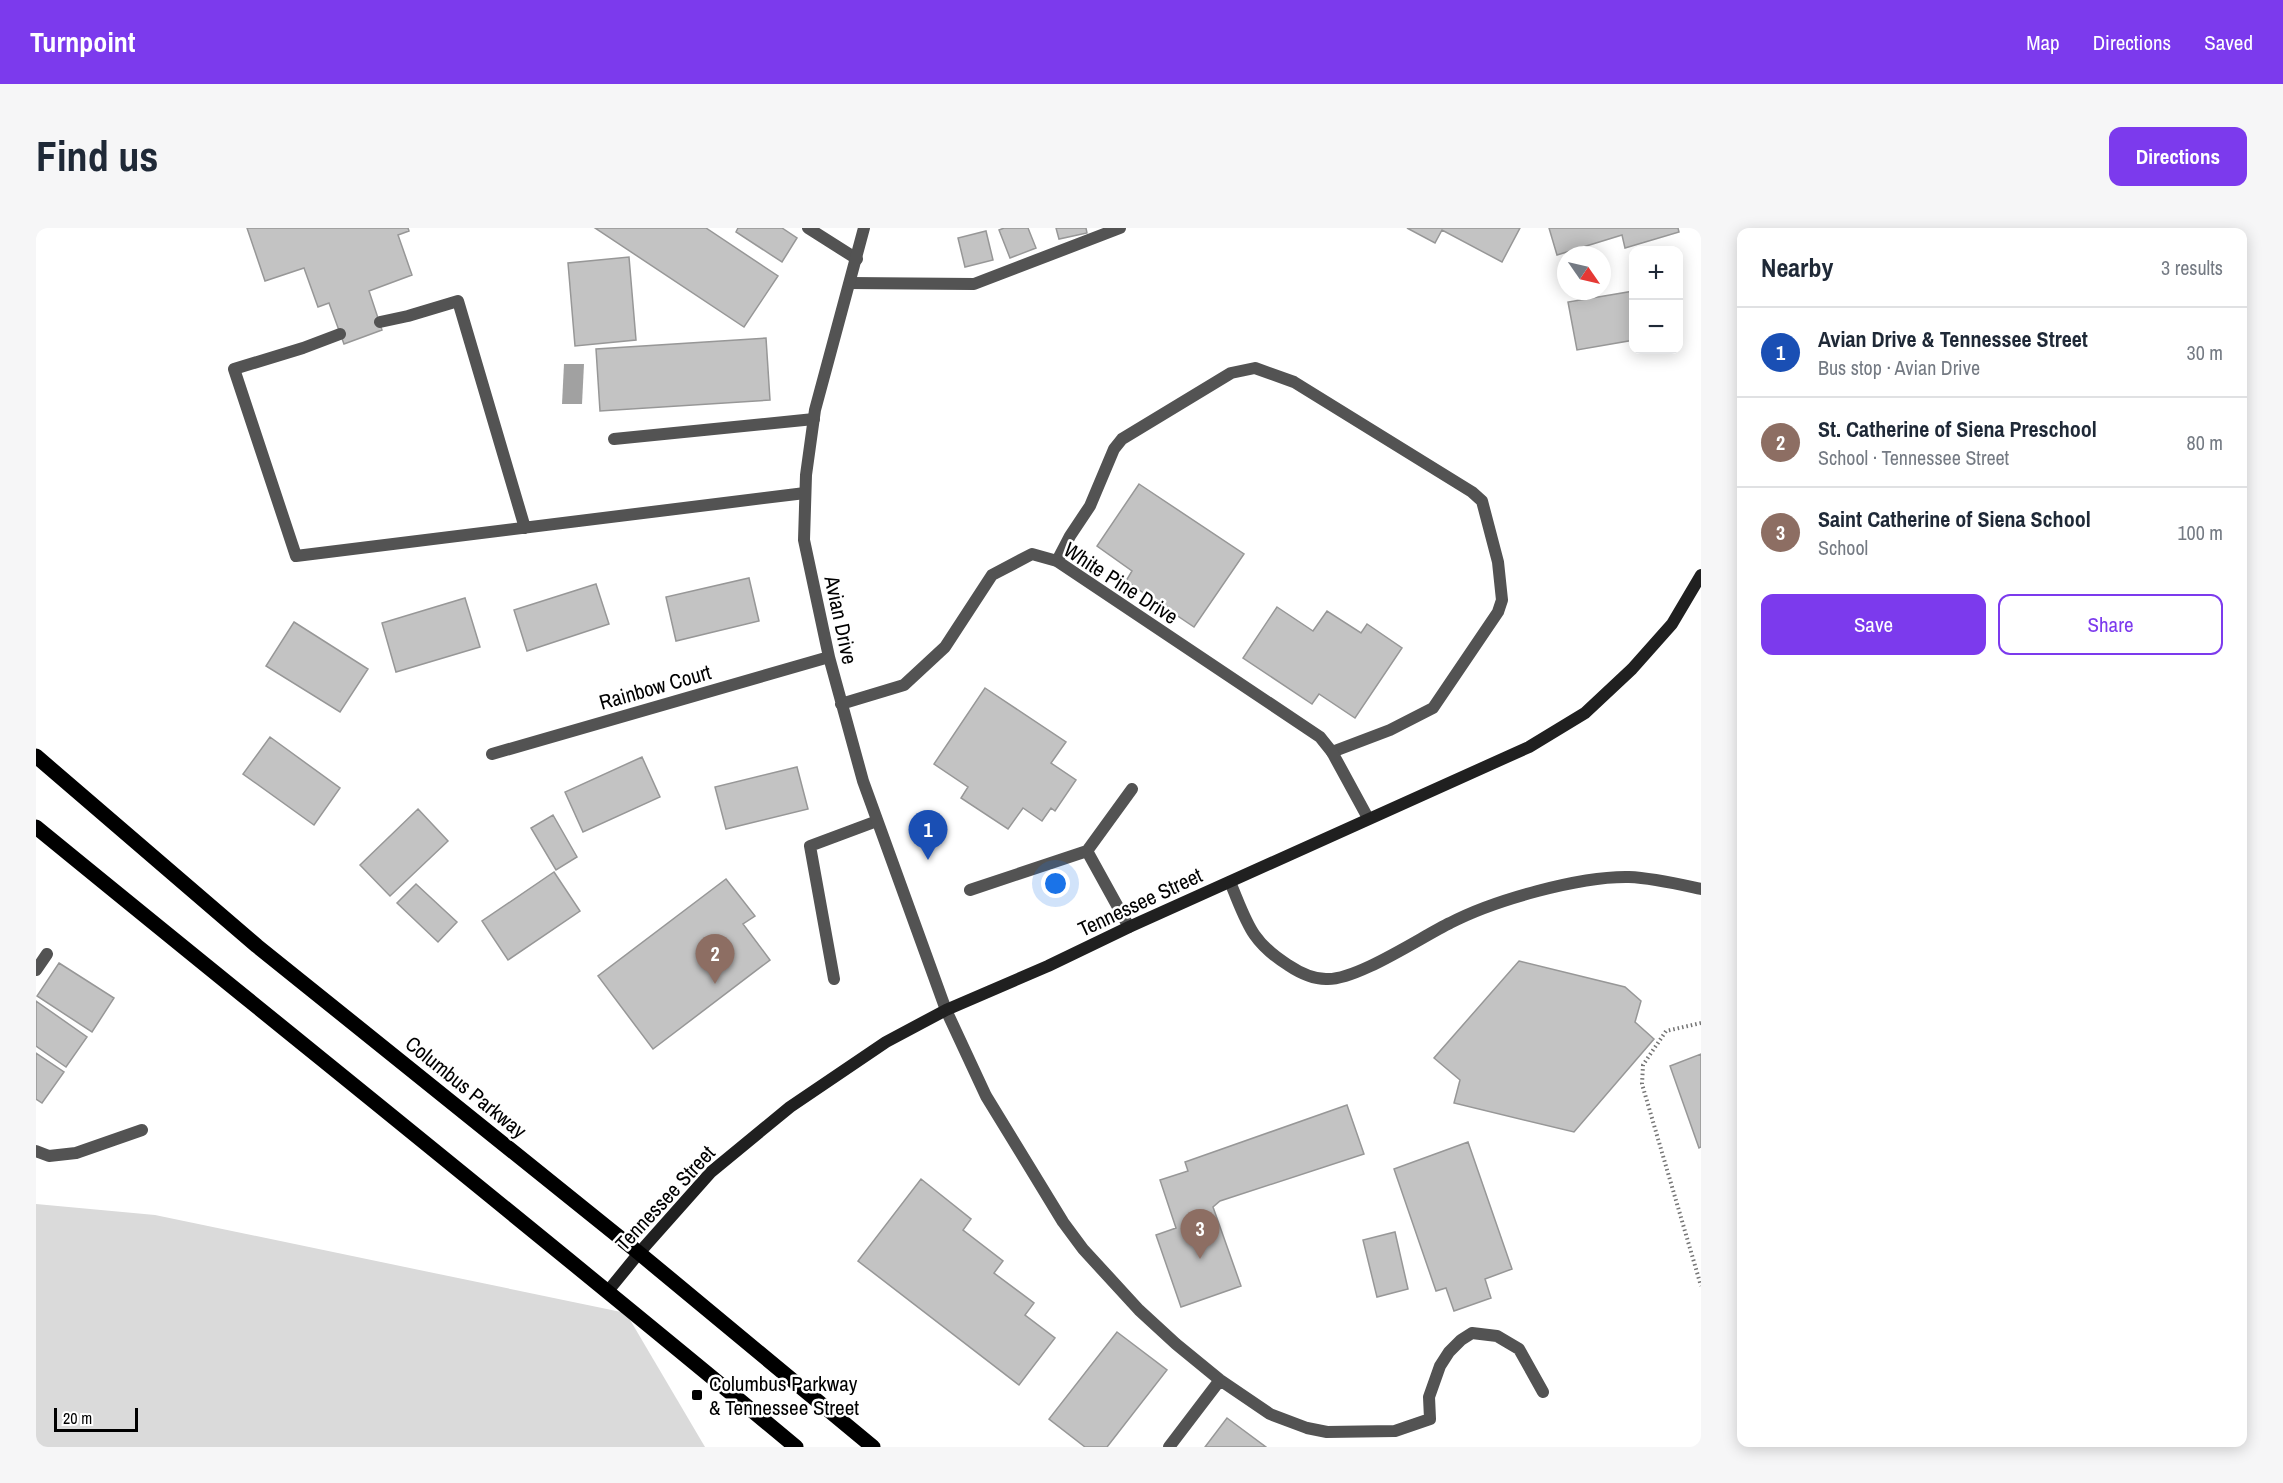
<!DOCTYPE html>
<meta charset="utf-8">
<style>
body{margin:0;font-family:"Archivo Narrow",sans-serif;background:#f6f6f7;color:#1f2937}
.controls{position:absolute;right:18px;top:18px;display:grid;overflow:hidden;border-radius:12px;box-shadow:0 3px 15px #0003}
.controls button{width:54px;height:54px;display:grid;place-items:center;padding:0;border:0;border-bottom:2px solid #e0e1e3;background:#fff;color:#1f2937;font:30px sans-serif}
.compass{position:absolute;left:1521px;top:18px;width:54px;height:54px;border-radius:50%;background:#fff;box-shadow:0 3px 15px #0003;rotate:124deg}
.scale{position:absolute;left:18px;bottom:15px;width:84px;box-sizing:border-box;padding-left:6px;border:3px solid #000;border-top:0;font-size:16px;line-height:21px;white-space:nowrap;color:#000;-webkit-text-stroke:4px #fff;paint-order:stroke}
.you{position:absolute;left:1020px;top:656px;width:21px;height:21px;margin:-15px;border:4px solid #fff;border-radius:50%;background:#1a73e8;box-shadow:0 0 0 9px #1a73e833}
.badge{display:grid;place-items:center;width:39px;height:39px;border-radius:50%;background:#7c3aed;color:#fff;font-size:20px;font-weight:700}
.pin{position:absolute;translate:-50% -50px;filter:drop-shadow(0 2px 3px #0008)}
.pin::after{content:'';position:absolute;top:32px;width:21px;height:18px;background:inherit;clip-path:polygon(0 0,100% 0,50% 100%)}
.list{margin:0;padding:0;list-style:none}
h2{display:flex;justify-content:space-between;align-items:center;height:78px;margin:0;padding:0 24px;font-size:26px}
h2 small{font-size:20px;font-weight:400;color:#747a83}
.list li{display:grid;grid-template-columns:39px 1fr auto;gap:18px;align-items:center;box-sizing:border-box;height:90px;padding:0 24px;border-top:2px solid #e0e1e3}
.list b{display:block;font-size:22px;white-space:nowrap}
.list p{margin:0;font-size:20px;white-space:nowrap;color:#747a83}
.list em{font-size:20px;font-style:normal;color:#747a83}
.actions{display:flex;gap:12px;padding:18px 24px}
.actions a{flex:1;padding:14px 0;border:2px solid #7c3aed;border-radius:12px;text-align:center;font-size:21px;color:#7c3aed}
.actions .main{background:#7c3aed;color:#fff}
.map{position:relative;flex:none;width:1665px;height:1219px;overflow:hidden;border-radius:12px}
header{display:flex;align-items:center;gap:36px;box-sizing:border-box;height:84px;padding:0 30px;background:#7c3aed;color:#fff}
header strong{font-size:28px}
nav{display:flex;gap:33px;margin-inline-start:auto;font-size:21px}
.intro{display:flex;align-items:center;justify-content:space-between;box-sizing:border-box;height:144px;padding:0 36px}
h1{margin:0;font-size:42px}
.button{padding:15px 27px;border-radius:12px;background:#7c3aed;color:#fff;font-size:21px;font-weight:700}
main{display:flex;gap:36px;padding:0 36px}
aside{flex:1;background:#fff;border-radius:12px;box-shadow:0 3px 15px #0003}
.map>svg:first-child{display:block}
.green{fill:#dadada}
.water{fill:#a1a1a1}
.building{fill:#c3c3c3;stroke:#979797;stroke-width:1.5}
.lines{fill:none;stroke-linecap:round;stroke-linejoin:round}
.path{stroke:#757575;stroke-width:4;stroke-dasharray:1.5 3;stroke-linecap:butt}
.service{stroke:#535353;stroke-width:12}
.minor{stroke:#535353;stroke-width:12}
.secondary{stroke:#202020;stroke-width:12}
.primary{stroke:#000;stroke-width:15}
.poi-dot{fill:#000;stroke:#fff;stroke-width:2}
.labels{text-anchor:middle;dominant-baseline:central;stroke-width:5;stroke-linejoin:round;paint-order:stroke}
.street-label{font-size:21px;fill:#000;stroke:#fff}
.poi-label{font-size:21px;fill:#000;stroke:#fff;text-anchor:start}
</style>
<header>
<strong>Turnpoint</strong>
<nav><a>Map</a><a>Directions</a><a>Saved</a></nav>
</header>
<div class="intro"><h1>Find us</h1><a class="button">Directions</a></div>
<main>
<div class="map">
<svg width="1665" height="1219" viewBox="0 0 1665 1219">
<rect width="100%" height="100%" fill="#fff"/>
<!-- green -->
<path class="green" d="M 0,976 L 119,987 L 590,1085 L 669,1219 L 0,1219 Z"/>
<!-- water -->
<path class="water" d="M 528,136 L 548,136 L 546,176 L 526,176 Z"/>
<!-- building -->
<path class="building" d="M 211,0 L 372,0 L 373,3 L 362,7 L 376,47 L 333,63 L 346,102 L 308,116 L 293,75 L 282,79 L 268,40 L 229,53 Z
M 559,0 L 670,0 L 742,48 L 708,99 Z
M 702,0 L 746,0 L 761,10 L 746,34 L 700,4 Z
M 968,0 L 992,0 L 1000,20 L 974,30 L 963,2 Z
M 1020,0 L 1050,0 L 1051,5 L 1023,11 Z
M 1371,0 L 1484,0 L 1466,34 L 1406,2 L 1399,15 Z
M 1513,0 L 1642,0 L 1643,4 L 1589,20 L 1586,7 L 1521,27 Z
M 950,3 L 957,32 L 929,39 L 922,10 Z
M 593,29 L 600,112 L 539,118 L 532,35 Z
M 1598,63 L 1598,112 L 1541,122 L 1532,74 Z
M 730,110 L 734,172 L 564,183 L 560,121 Z
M 1103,256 L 1208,326 L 1158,399 L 1090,353 L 1096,343 L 1061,318 Z
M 713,350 L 723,393 L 640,413 L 630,369 Z
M 560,356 L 573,396 L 491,423 L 478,382 Z
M 429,370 L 444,419 L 360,444 L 346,395 Z
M 1241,379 L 1277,403 L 1291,383 L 1325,405 L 1331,396 L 1366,420 L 1319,490 L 1283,466 L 1276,476 L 1207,430 Z
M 258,394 L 332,441 L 304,484 L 230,438 Z
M 949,460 L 1030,514 L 1015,535 L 1040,552 L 1019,583 L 1015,580 L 1006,593 L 987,580 L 972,601 L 925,570 L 932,559 L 898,536 Z
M 234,509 L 304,560 L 278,597 L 207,546 Z
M 606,529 L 624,569 L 547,604 L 529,564 Z
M 761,539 L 772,581 L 690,601 L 679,559 Z
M 382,581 L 412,613 L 354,668 L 324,637 Z
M 517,587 L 541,629 L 520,642 L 495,600 Z
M 518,644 L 544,683 L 472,732 L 446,693 Z
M 690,651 L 719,688 L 707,696 L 734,732 L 617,821 L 562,748 Z
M 380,656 L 421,694 L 402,714 L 361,675 Z
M 1483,733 L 1589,759 L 1605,773 L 1599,794 L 1618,811 L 1538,904 L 1418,875 L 1424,852 L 1398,830 Z
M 23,735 L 78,770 L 56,804 L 1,768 Z
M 0,773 L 51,809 L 30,839 L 0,818 Z
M 0,825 L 28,844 L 6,875 L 0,871 Z
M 1665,826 L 1665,919 L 1663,920 L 1634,838 Z
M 1311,877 L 1328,926 L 1184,973 L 1177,979 L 1205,1058 L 1145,1079 L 1120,1007 L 1140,1000 L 1124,952 L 1152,943 L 1149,934 Z
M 1432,914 L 1476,1041 L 1449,1051 L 1455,1070 L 1418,1083 L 1410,1060 L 1400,1063 L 1358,941 Z
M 885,951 L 935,991 L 927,1002 L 967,1033 L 958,1045 L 998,1075 L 989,1087 L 1019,1110 L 983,1157 L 822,1033 Z
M 1359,1004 L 1372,1061 L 1341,1069 L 1327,1012 Z
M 1081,1104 L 1131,1142 L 1071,1219 L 1049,1219 L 1013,1191 Z
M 1191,1190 L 1230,1219 L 1169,1219 Z"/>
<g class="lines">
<!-- path -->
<path class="path" d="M 1665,795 L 1630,803 L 1607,837 L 1606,856 L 1665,1058"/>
<!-- service -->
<path class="service" d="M 772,0 L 821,31
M 814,55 L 938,56 L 1084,0
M 344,94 L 372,88 L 422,73 L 489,300
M 304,106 L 267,120 L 198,141 L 260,328 L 769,265
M 578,211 L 778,191
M 1021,333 L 1034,308 L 1054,278 L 1078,221 L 1086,211 L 1195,145 L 1219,140 L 1258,154 L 1436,264 L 1446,273 L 1462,334 L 1466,372 L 1462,384 L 1397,480 L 1354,502 L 1296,524
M 1051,623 L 1096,561
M 1194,654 C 1211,694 1214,713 1252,737 C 1264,745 1277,751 1290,751 C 1320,753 1385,709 1414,695 C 1458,672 1544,648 1593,649 C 1617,650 1642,656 1665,661
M 934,662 L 1051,623 L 1093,699
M 0,742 L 11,726
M 798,751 L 774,618 L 841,593
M 910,782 L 950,868 L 1027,994 L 1047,1021 L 1103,1082 L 1140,1116 L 1184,1152 L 1234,1186 L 1271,1200 L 1291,1204 L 1359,1203 L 1394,1191 L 1393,1169 L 1404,1138 L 1413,1124 L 1425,1112 L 1436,1105 L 1461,1108 L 1483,1121 L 1507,1164
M 1133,1219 L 1184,1152"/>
<!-- minor -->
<path class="minor" d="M 828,0 L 779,182 L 770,247 L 768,312 L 793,429 L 827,553 L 910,782
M 805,476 L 868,457 L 909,419 L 956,347 L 996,326 L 1021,333 L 1284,509 L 1296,524 L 1332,590
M 456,526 L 793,429
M 0,923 L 13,928 L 40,925 L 106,902"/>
<!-- secondary -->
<path class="secondary" d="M 572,1063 L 603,1025 L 675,944 L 754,879 L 850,814 L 910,782 L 1012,738 L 1093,699 L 1493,519 L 1549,485 L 1596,441 L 1636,396 L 1665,347"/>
<!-- primary -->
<path class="primary" d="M 0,528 L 221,718 L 603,1025 L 837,1219
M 0,599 C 253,806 509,1010 760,1219"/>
</g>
<!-- markers -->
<rect class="poi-dot" x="655" y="1161" width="12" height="12" rx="3"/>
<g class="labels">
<!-- street labels -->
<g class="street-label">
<text transform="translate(1085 355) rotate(33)">White Pine Drive</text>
<text transform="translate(805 392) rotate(78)">Avian Drive</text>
<text transform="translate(619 459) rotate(-16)">Rainbow Court</text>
<text transform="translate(1104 674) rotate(-25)">Tennessee Street</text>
<text transform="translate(430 859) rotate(39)">Columbus Parkway</text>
<text transform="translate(629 970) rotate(-47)">Tennessee Street</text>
</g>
<!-- poi labels -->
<g class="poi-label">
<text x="673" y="1155">Columbus Parkway<tspan x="673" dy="24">&amp; Tennessee Street</tspan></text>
</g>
</g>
</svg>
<div class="controls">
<button>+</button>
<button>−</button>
</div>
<svg class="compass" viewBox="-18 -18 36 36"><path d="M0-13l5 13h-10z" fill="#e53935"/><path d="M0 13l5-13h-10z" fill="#747a83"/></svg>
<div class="scale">20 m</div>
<div class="you"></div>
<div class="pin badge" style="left:892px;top:632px;background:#1a4fb4">1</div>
<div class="pin badge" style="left:679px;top:756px;background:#8d6e63">2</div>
<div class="pin badge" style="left:1164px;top:1031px;background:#8d6e63">3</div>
</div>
<aside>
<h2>Nearby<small>3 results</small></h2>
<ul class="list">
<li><span class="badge" style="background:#1a4fb4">1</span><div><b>Avian Drive &amp; Tennessee Street</b><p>Bus stop · Avian Drive</p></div><em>30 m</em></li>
<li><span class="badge" style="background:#8d6e63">2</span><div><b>St. Catherine of Siena Preschool</b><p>School · Tennessee Street</p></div><em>80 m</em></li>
<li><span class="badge" style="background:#8d6e63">3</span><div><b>Saint Catherine of Siena School</b><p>School</p></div><em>100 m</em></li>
</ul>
<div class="actions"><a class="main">Save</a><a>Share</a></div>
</aside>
</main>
